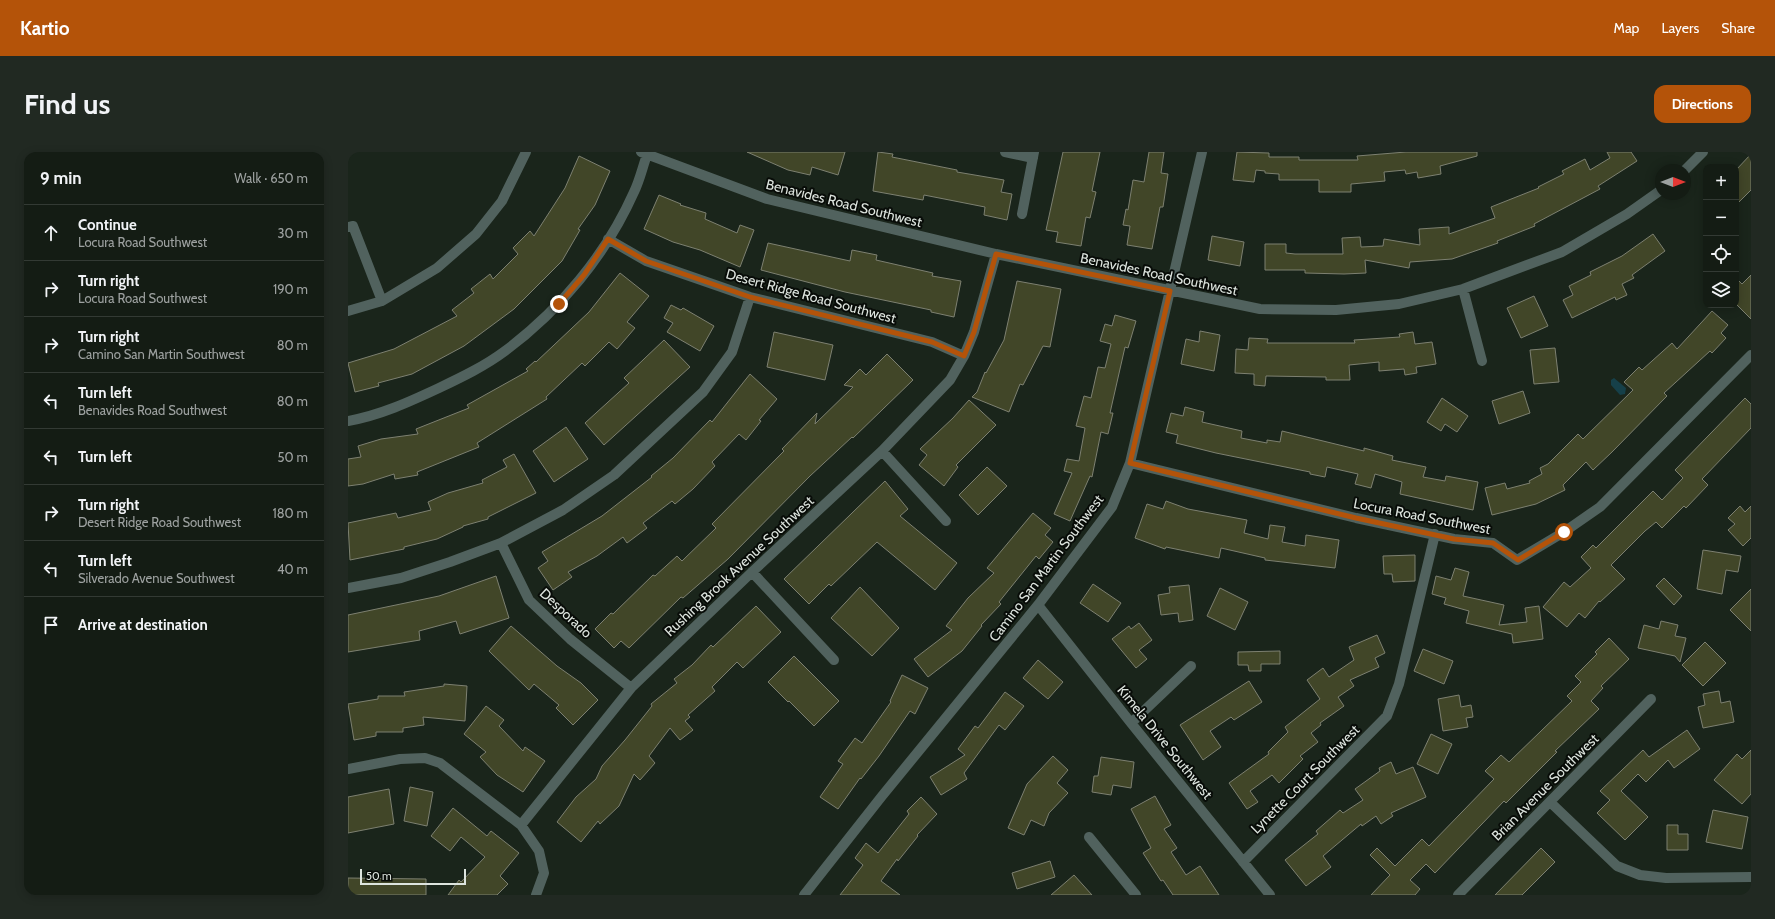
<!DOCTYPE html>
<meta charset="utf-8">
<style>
body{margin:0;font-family:Cabin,sans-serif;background:#212922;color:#f1f3f6}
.controls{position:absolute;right:12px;top:12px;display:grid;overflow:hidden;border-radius:8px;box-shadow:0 2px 10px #0003}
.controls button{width:36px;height:36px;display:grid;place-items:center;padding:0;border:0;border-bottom:1px solid #333a34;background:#141c14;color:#f1f3f6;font:20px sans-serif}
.compass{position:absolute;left:1307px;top:12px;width:36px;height:36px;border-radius:50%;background:#141c14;box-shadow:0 2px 10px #0003;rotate:90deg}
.scale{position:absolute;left:12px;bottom:10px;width:106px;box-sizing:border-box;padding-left:4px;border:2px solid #dde4de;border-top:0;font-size:11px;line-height:14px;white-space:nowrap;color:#dde4de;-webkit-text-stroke:3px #080c08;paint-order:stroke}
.stop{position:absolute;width:12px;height:12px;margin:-9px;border:3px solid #b45309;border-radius:50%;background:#fff}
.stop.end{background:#b45309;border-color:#fff;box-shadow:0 1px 4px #0008}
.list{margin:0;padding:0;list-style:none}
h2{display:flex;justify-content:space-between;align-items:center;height:52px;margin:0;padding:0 16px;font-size:17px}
h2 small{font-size:13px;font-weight:400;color:#9da1a0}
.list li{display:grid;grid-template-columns:26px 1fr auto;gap:12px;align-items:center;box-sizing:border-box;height:56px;padding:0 16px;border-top:1px solid #333a34}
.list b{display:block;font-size:15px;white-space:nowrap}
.list p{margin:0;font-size:13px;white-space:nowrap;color:#9da1a0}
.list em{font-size:13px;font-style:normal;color:#9da1a0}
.icon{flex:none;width:22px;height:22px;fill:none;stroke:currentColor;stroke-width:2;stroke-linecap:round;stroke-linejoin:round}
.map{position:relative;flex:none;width:1403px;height:743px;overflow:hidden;border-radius:12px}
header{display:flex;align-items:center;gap:24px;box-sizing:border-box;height:56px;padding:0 20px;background:#b45309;color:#fff}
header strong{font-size:19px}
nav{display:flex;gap:22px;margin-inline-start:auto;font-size:14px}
.intro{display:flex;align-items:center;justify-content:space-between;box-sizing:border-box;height:96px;padding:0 24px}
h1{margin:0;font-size:28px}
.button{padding:10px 18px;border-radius:12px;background:#b45309;color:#fff;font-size:14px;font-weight:700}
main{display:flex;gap:24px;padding:0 24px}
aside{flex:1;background:#141c14;border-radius:12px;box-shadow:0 2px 10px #0003}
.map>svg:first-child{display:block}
.water{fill:#164049}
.building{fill:#414628;stroke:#7d8071}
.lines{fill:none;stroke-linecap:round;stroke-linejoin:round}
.minor{stroke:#51625e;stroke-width:10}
.route{stroke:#b45309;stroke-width:5}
.labels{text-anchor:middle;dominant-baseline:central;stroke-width:4;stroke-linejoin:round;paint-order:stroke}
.street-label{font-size:14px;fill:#dde4de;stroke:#080c08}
</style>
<header>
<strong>Kartio</strong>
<nav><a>Map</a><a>Layers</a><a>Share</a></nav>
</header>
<div class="intro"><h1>Find us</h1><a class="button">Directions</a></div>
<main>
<aside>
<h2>9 min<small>Walk · 650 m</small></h2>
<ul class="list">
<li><svg class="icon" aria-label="ahead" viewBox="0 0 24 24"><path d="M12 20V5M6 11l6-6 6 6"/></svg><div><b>Continue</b><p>Locura Road Southwest</p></div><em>30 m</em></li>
<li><svg class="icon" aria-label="right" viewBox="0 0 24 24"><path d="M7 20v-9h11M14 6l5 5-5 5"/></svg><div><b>Turn right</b><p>Locura Road Southwest</p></div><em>190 m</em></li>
<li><svg class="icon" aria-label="right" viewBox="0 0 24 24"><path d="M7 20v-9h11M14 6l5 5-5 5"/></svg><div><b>Turn right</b><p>Camino San Martin Southwest</p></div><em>80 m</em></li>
<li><svg class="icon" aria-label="left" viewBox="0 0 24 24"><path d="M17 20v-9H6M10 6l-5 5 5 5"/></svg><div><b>Turn left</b><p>Benavides Road Southwest</p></div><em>80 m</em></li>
<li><svg class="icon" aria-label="left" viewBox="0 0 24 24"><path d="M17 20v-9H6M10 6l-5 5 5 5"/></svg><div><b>Turn left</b></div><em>50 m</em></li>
<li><svg class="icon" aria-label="right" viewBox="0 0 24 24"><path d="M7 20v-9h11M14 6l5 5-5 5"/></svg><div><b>Turn right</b><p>Desert Ridge Road Southwest</p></div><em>180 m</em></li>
<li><svg class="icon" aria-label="left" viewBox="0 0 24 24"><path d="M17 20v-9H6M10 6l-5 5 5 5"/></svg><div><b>Turn left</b><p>Silverado Avenue Southwest</p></div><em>40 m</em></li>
<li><svg class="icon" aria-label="arrive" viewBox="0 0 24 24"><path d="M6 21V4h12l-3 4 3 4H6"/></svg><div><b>Arrive at destination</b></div></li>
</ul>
</aside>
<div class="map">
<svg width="1403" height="743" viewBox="0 0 1403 743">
<rect width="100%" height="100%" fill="#1a251b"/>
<!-- water -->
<path class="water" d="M 1266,226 L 1278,236 L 1277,242 L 1272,243 L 1263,233 L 1263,228 Z"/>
<!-- building -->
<path class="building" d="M 399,0 L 497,0 L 490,23 L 464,15 L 462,23 L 440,18 Z
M 530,0 L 545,2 L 544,5 L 609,18 L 609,20 L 656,28 L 653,40 L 664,42 L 659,68 L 636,63 L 637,55 L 576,43 L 575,48 L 525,39 Z
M 715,0 L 752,0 L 744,39 L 748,40 L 742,66 L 738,65 L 733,94 L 708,90 L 710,80 L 698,78 Z
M 801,0 L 816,0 L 813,21 L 820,22 L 815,55 L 812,55 L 804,97 L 779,93 L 782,74 L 775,73 L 778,57 L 780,58 L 785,28 L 796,30 Z
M 889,0 L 921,1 L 921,5 L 951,5 L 951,8 L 1010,8 L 1009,4 L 1058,0 L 1129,0 L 1129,4 L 1092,14 L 1093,22 L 1070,26 L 1069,20 L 1058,22 L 1057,18 L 1036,20 L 1037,29 L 1003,32 L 1003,40 L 971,40 L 971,28 L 931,28 L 931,22 L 917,21 L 917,19 L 908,18 L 906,30 L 885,28 Z
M 1259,0 L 1283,0 L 1289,9 L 1250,34 L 1252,37 L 1186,72 L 1187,74 L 1149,89 L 1150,91 L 1104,107 L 1062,110 L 1061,116 L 1017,108 L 1018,121 L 996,122 L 957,121 L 957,118 L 917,118 L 917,92 L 938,92 L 938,101 L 947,102 L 995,102 L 994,86 L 1012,85 L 1013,95 L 1035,94 L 1036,87 L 1072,93 L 1071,77 L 1101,75 L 1101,82 L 1147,66 L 1143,55 L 1191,36 L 1190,35 L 1216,22 L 1214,19 L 1237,7 L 1242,18 L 1262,6 Z
M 1403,2 L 1403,38 L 1388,53 L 1388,18 Z
M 231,4 L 262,19 L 247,53 L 230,77 L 232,78 L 214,109 L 166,157 L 116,194 L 64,222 L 30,231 L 31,234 L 7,240 L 0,211 L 46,197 L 109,164 L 104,158 L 126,141 L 123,137 L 142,122 L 145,127 L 170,102 L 165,96 L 182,79 L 186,84 L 217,36 Z
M 311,43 L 333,52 L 332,53 L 358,61 L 357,67 L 389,81 L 392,73 L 406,78 L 392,115 L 352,98 L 325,90 L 296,77 Z
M 1305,82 L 1317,99 L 1284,123 L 1286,126 L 1274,132 L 1279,143 L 1268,148 L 1267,145 L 1224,166 L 1215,148 L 1225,143 L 1221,134 L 1243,123 L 1242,120 L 1274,104 Z
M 864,84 L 896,90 L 892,114 L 860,108 Z
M 420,91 L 502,109 L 504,98 L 529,103 L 528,108 L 585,121 L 584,124 L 613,129 L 606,165 L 583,160 L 583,158 L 497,140 L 413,118 Z
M 272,121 L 301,144 L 279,170 L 287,176 L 269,197 L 261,190 L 237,214 L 234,211 L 198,245 L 199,247 L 129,291 L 131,295 L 69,320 L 70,323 L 47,327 L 46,322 L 15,332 L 0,334 L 0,307 L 13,305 L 10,294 L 33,287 L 70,282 L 68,277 L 121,256 L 119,253 L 180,219 L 178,217 L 187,209 L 188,210 L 241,160 Z
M 1403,123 L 1403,167 L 1388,152 L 1388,126 L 1394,132 Z
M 669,129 L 713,137 L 702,195 L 695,194 L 675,233 L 672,232 L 661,260 L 624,245 L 629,240 L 637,220 L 638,221 L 656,188 Z
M 1186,144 L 1200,174 L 1173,186 L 1159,156 Z
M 323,153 L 333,158 L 335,156 L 366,174 L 352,199 L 319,180 L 325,171 L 316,166 Z
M 1364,159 L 1380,173 L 1373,181 L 1378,186 L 1364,201 L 1362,199 L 1316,241 L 1319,244 L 1264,300 L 1245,318 L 1238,310 L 1215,333 L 1217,338 L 1188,352 L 1144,363 L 1137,336 L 1157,331 L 1159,337 L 1182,331 L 1181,329 L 1194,322 L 1192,316 L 1200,312 L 1230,282 L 1235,287 L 1285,238 L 1276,230 L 1291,215 L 1294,218 L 1324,191 L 1329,197 Z
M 767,163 L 788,169 L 780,196 L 777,195 L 762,261 L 765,261 L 760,282 L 753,280 L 744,325 L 742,324 L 722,369 L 706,362 L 724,321 L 716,319 L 719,307 L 731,309 L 737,276 L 728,274 L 736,244 L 743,246 L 750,215 L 757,216 L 763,192 L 752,189 L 757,172 L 764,174 Z
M 852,179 L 872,183 L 866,219 L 833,212 L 838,187 L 851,190 Z
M 426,180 L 485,193 L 477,228 L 419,215 Z
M 1065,180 L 1067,192 L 1084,190 L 1088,212 L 1068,215 L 1069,221 L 1057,223 L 1056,217 L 1031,219 L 1031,210 L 1001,213 L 1002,228 L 978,228 L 978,225 L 918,224 L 917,234 L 906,233 L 906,222 L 887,221 L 888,197 L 900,198 L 901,186 L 920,187 L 919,191 L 1007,191 L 1006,188 L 1052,185 L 1051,182 Z
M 316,188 L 342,215 L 256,293 L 237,271 L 281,231 L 276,226 Z
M 1207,196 L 1211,230 L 1186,232 L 1182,198 Z
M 539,202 L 565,228 L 505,286 L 504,285 L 462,324 L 380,407 L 335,446 L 333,445 L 281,496 L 273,489 L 266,496 L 247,477 L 263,461 L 265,462 L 305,423 L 307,424 L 329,404 L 334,409 L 368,376 L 364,372 L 436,299 L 434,297 L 469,261 L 467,272 L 505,235 L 496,233 L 512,217 L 518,223 Z
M 402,222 L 429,247 L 411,268 L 413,269 L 398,288 L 391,282 L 364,310 L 367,314 L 345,337 L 327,352 L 324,349 L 295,371 L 299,376 L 279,391 L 275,385 L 249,404 L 220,420 L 224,425 L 205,438 L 190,416 L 200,409 L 194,400 L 254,364 L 304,325 L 303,324 L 325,306 L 362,268 L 364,270 Z
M 1175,239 L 1182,261 L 1151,272 L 1144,249 Z
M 1094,246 L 1120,264 L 1109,280 L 1097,272 L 1093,279 L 1079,270 Z
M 1397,246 L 1403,252 L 1403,276 L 1354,327 L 1360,333 L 1338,356 L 1336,354 L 1314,376 L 1308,370 L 1297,379 L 1263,413 L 1277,427 L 1252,450 L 1251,449 L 1237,466 L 1231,461 L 1219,475 L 1195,455 L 1216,430 L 1222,435 L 1243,416 L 1233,405 L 1245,393 L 1248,396 L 1305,339 L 1314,348 L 1335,326 L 1327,318 Z
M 621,248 L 648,273 L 608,313 L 610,315 L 596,334 L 571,313 L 579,303 L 572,297 L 605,266 Z
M 837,255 L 856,260 L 854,270 L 894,279 L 893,286 L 919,291 L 919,288 L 932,290 L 934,279 L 1016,299 L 1016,296 L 1045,304 L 1044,308 L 1078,315 L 1075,325 L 1097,329 L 1098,324 L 1130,330 L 1125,358 L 1052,342 L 1054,330 L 1027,322 L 1023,336 L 1007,332 L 1010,322 L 979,315 L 977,325 L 962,322 L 962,320 L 868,301 L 828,291 L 830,283 L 818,280 L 823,261 L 835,264 Z
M 218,275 L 240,307 L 206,330 L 185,299 Z
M 166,302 L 188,341 L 140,365 L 140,367 L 115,374 L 115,375 L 89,387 L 56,395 L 56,397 L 2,408 L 0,371 L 48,361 L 50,366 L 83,358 L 80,350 L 100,341 L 135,331 L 134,328 L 159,315 L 155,308 Z
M 639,315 L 659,334 L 630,363 L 611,343 Z
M 537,329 L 560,357 L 552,364 L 609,411 L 587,438 L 529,390 L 483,434 L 481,432 L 461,452 L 436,427 Z
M 818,349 L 840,357 L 899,368 L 896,381 L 920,387 L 922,373 L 937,375 L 934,390 L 957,394 L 958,383 L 991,388 L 987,416 L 917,408 L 917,406 L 873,396 L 871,406 L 818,395 L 817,397 L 787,386 L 799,352 L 815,357 Z
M 1392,354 L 1397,360 L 1403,354 L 1403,386 L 1395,394 L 1380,378 L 1387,372 L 1380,366 Z
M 685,361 L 703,376 L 697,383 L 705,390 L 691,407 L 688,404 L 651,450 L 653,452 L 633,473 L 634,474 L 614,499 L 580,525 L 566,507 L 604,478 L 598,474 L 620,446 L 646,421 L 639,416 Z
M 1355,398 L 1393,404 L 1390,420 L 1378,418 L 1374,442 L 1349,437 Z
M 1067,403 L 1067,429 L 1045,430 L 1044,422 L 1036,422 L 1035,404 Z
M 1107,416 L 1121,420 L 1115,444 L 1156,453 L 1151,473 L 1179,470 L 1177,456 L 1191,454 L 1195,487 L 1165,491 L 1164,482 L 1118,471 L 1121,459 L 1096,452 L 1098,446 L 1084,442 L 1088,424 L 1103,428 Z
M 148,424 L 161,466 L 112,482 L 108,469 L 71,479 L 72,488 L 0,500 L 0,463 L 91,444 Z
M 1316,426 L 1334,444 L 1326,453 L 1308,434 Z
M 745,432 L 773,451 L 760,470 L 732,451 Z
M 841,433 L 845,468 L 831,470 L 830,461 L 813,463 L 810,443 L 822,441 L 821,435 Z
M 512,435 L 551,476 L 524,504 L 483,466 Z
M 872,436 L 900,450 L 887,478 L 859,464 Z
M 1403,437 L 1403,479 L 1382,458 Z
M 408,454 L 433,480 L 395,516 L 389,510 L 364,535 L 367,539 L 340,563 L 342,565 L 337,569 L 345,578 L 332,588 L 322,576 L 301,604 L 307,611 L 292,628 L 286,622 L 271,654 L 252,672 L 250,669 L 233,690 L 209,670 L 228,645 L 248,627 L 254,614 L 277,588 L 304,554 L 303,552 L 329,531 L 326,527 L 344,513 L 363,493 L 365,495 Z
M 1313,469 L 1330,473 L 1327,484 L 1338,486 L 1332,510 L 1327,504 L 1290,496 L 1296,473 L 1311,477 Z
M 791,471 L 804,488 L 791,498 L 799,507 L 788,516 L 764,487 L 781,474 L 783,477 Z
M 163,474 L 209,514 L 233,531 L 250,548 L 225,573 L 208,556 L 211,553 L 186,532 L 181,538 L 141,499 Z
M 1029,483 L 1037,501 L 1027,506 L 1031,515 L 1002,528 L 1006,534 L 990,545 L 996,554 L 972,571 L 973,573 L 963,581 L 970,590 L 952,604 L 955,607 L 931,631 L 924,623 L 902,639 L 910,650 L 899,657 L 881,631 L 921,602 L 920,600 L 940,580 L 937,575 L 972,547 L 959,528 L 975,516 L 981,525 L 1006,508 L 1001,495 Z
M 1261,486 L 1281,507 L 1253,534 L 1255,536 L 1243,549 L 1251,557 L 1207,599 L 1209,600 L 1158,651 L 1156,649 L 1087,721 L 1078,712 L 1062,728 L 1072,737 L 1067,743 L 1023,743 L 1042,723 L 1022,703 L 1029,696 L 1047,714 L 1074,687 L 1081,694 L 1146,627 L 1137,619 L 1153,603 L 1161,610 L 1224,549 L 1219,544 L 1233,530 L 1227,524 L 1249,502 L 1247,500 Z
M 1357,490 L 1378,511 L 1355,534 L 1334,513 Z
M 1075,497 L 1105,509 L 1096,532 L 1066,519 Z
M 932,499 L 932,512 L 913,512 L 913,519 L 901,519 L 900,513 L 890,513 L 890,500 Z
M 446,504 L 491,549 L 466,574 L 441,549 L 440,550 L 420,530 Z
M 690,508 L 715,530 L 700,547 L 675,526 Z
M 554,523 L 580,536 L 567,562 L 562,559 L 531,604 L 513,627 L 512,626 L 490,657 L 472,645 L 495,612 L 490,609 L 507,586 L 514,591 L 543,550 L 542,549 Z
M 901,529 L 914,550 L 886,568 L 883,565 L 862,579 L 873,595 L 855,608 L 832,573 Z
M 96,532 L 119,534 L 117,569 L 75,565 L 76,573 L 55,576 L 55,580 L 28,580 L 28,584 L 6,588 L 0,552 L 30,547 L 30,544 L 57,544 L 56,540 L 96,534 Z
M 1371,539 L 1373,551 L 1382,549 L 1386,570 L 1355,576 L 1350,555 L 1357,553 L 1355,542 Z
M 657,540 L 676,554 L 657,578 L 651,573 L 616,621 L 619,627 L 593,643 L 582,625 L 617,603 L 610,597 L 627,574 L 630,576 Z
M 1111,543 L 1113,555 L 1123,553 L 1125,565 L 1118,566 L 1120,575 L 1095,579 L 1090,547 Z
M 138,554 L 156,568 L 151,574 L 175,599 L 177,595 L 197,609 L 175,640 L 149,623 L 132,605 L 138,600 L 116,582 Z
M 1339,578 L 1352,597 L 1326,616 L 1320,608 L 1298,630 L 1290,622 L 1273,639 L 1300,665 L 1277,688 L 1249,661 L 1262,648 L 1252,639 L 1295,598 L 1301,605 Z
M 1083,582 L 1104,592 L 1090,622 L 1069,612 Z
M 1403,598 L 1403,642 L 1394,652 L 1366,628 L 1389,602 L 1394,607 Z
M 705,604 L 720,618 L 709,631 L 720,641 L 701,661 L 696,674 L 683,668 L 676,683 L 660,676 L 679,632 Z
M 753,605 L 786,610 L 783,636 L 765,633 L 763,643 L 744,640 L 746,624 L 750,624 Z
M 1043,610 L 1048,622 L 1065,615 L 1078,645 L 1043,661 L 1045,664 L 1033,672 L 1028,664 L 1014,674 L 1013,672 L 975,704 L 983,715 L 958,734 L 937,708 L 970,682 L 968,679 L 992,658 L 995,661 L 1015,648 L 1007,637 L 1032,619 L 1031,616 Z
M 62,635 L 85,640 L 79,674 L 56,669 Z
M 41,637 L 46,672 L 0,681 L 0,645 Z
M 807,644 L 823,673 L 816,677 L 829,696 L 823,700 L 838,723 L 852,714 L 871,743 L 825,743 L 815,728 L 813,729 L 795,701 L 803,696 L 783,657 Z
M 573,645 L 589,662 L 569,683 L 570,684 L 550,709 L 549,707 L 533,729 L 552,743 L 492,743 L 515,713 L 507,706 L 518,691 L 530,701 L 561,662 L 559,659 Z
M 105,656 L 139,684 L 143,679 L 171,701 L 152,724 L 160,732 L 149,743 L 100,743 L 111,728 L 113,730 L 137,705 L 113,685 L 102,699 L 83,684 Z
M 1365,658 L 1400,665 L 1394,697 L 1358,690 Z
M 1319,673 L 1330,673 L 1330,682 L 1340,682 L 1340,698 L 1319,698 Z
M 1193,696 L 1207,710 L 1174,743 L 1147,743 Z
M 702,709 L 707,725 L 669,737 L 664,721 Z
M 726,723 L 744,743 L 703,743 Z
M 0,726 L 78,727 L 78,743 L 0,743 Z"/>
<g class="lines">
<!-- minor -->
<path class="minor" d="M 293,0 L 419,47 L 648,102 L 912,157 L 988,158 L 1051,152 L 1115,137 L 1214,100 L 1279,62 L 1313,38
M 657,0 L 685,6
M 1337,18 L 1355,0
M 674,62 L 686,0
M 0,75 L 5,74 L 34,149
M 260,87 L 298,109 L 402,145 L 584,190 L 616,204
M 1115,137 L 1134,209
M 0,159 L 34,149 L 89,116 L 128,82 L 154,49 L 178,0
M 0,269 C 33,263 61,250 91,236 C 114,225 137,214 157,199 C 212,158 258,103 286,40 C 292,28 295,13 300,0
M 534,299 L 598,369
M 782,311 L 1008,366 L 1106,387 L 1145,391 L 1169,408 L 1216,380 L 1252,355 L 1403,203
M 153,391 L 181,448 L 222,487 L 283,536
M 404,420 L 486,508
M 0,436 L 53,426 L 102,410 L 153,391 L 215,358 L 266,323 L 355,240 L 384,200 L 402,145
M 690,453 L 783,571 L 922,743
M 783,571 L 843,514
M 0,617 L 52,607 L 77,606 L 92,611 L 173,673
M 1202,650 L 1269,714 L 1292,723 L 1318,726 L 1403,725
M 741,685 L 788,743
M 895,710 L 1039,564 L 1051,532 L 1087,382
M 188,743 L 196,721 L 191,699 L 173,673 L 283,536 L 404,420 L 534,299 L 602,228 L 616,204 L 626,180 L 648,102
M 456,743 L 534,644 L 690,453 L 764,355 L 782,311 L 854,0
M 1110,743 L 1303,547"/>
</g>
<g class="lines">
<!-- route -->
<path class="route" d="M 211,152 L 236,123 L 260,87 L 298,109 L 402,145 L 584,190 L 616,204 L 626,180 L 648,102 L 822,139 L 782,311 L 1008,366 L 1106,387 L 1145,391 L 1170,408 L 1216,380"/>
</g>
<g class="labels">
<!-- street labels -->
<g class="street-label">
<text transform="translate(496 51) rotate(14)">Benavides Road Southwest</text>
<text transform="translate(811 122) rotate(12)">Benavides Road Southwest</text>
<text transform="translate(463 144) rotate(15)">Desert Ridge Road Southwest</text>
<text transform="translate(1074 364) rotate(11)">Locura Road Southwest</text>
<text transform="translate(391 414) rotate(-43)">Rushing Brook Avenue Southwest</text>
<text transform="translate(698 416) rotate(-53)">Camino San Martin Southwest</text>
<text transform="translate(218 461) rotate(43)">Desporado</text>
<text transform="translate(817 590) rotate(51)">Kimela Drive Southwest</text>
<text transform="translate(957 627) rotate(-45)">Lynette Court Southwest</text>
<text transform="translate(1197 635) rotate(-45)">Brian Avenue Southwest</text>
</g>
</g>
</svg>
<div class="controls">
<button>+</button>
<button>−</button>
<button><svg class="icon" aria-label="locate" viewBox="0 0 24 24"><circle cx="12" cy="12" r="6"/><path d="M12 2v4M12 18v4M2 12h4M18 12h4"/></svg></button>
<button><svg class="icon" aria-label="layers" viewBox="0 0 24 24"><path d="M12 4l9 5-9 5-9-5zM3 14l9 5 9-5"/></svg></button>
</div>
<svg class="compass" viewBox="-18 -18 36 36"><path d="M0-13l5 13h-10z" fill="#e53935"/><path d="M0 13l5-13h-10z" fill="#9da1a0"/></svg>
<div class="scale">50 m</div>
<div class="stop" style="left:1216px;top:380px"></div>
<div class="stop end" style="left:211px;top:152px"></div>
</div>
</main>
